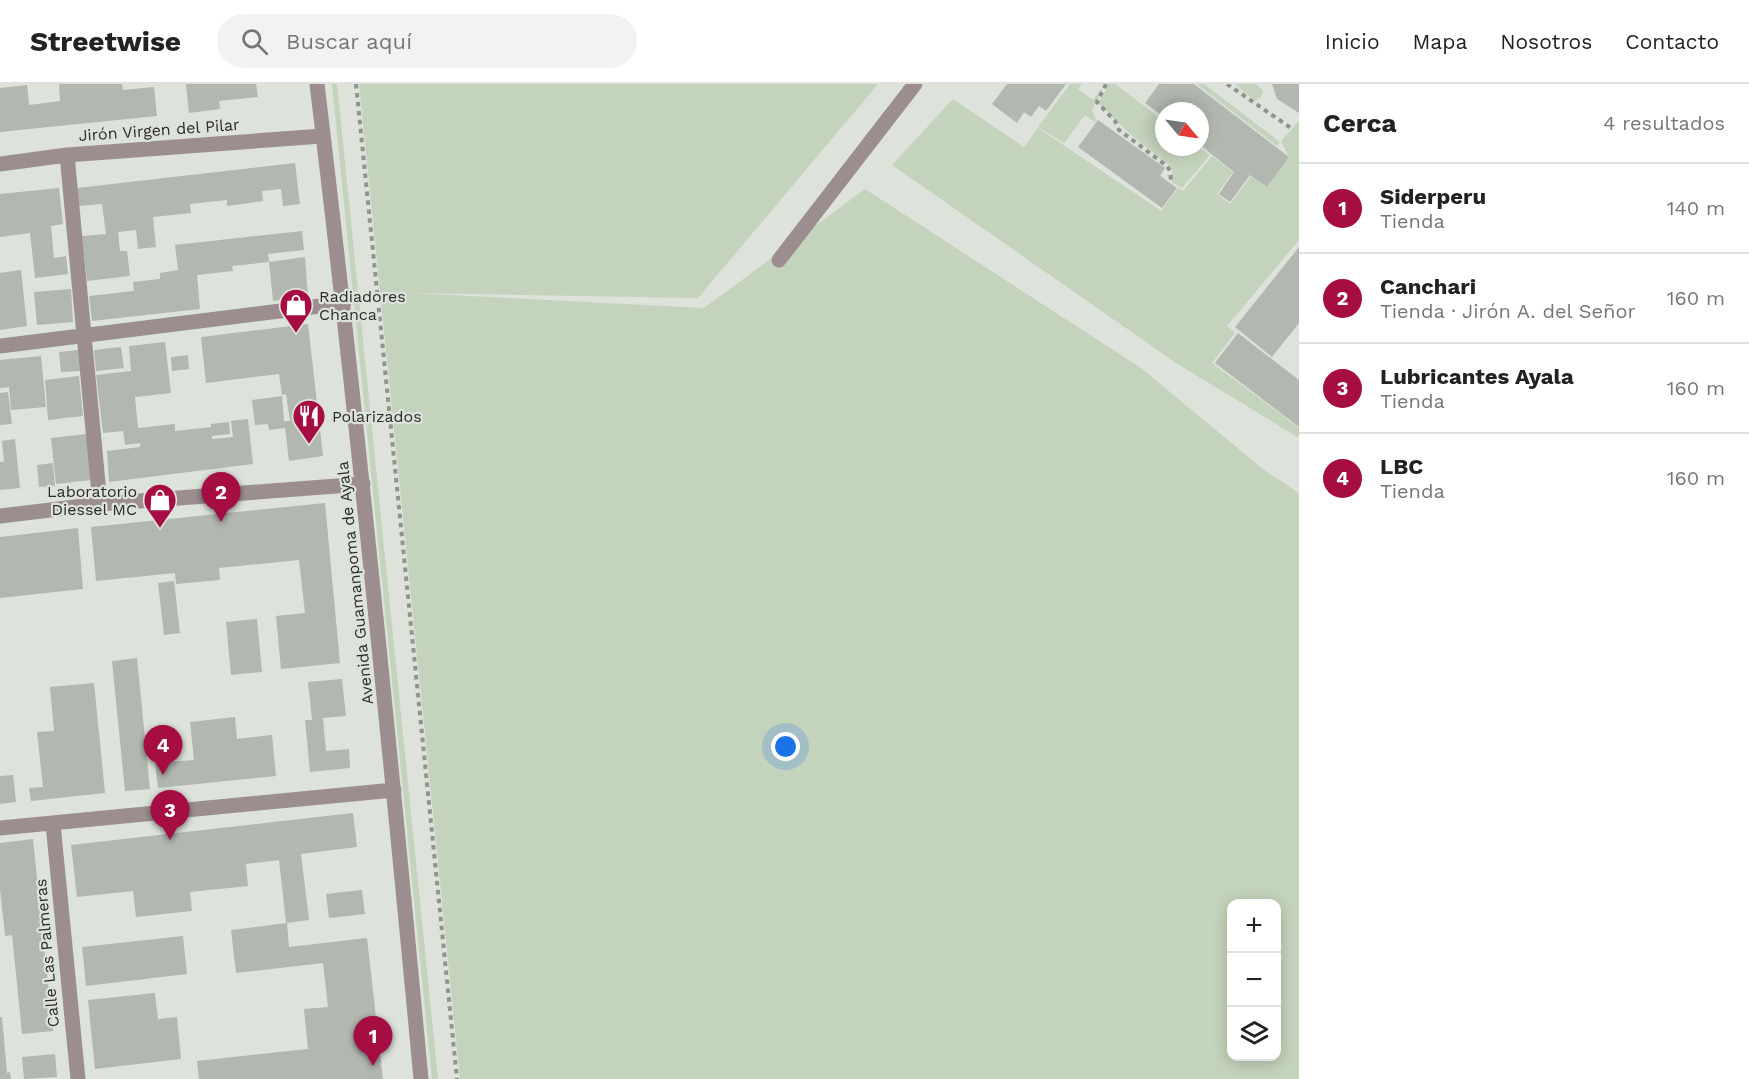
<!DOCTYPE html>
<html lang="es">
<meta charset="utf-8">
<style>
body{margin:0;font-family:"Work Sans",sans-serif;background:#f2f2f2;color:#222}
.controls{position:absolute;right:18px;bottom:18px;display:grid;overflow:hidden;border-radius:12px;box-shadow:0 3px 15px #0003}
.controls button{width:54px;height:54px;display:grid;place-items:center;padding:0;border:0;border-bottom:2px solid #e0e0e0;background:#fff;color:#222;font:30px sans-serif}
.compass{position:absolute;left:1155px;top:18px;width:54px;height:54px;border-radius:50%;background:#fff;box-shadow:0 3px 15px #0003;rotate:119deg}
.you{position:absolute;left:786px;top:663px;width:21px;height:21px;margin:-15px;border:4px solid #fff;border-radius:50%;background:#1a73e8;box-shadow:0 0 0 9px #1a73e833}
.badge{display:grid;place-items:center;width:39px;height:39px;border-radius:50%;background:#a50d43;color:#fff;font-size:20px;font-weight:700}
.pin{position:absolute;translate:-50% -50px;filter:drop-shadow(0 2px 3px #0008)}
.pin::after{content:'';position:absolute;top:32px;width:21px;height:18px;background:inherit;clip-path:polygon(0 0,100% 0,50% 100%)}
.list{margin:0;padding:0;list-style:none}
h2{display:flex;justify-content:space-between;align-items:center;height:78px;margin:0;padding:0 24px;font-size:26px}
h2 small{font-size:20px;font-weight:400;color:#767676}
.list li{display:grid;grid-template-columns:39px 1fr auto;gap:18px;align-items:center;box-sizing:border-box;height:90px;padding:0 24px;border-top:2px solid #e0e0e0}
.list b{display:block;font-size:22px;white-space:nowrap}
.list p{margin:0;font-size:20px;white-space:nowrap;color:#767676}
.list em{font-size:20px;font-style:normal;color:#767676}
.icon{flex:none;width:33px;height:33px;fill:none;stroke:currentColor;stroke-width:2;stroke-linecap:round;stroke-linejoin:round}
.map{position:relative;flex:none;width:1299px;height:995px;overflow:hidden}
header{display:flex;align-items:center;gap:36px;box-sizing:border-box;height:84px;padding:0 30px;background:#fff;border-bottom:2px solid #e0e0e0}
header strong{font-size:28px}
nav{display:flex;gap:33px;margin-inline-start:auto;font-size:21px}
.search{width:420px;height:54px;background:#f2f2f2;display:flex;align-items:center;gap:15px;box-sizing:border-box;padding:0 21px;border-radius:33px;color:#767676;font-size:22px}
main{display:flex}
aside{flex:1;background:#fff}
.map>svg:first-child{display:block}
.green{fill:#c4d3bc;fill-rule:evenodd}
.building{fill:#b2b7b0}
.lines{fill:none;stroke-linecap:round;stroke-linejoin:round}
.path{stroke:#90938e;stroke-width:4;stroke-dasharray:4.5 4.5;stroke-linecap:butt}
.minor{stroke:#9c8e8f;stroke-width:15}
.labels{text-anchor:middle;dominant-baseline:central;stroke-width:4.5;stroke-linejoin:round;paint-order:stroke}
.street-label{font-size:16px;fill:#2b2c2a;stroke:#dde2db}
.poi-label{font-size:16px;fill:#2b2c2a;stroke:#dde2db;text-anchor:start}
</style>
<header>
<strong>Streetwise</strong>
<div class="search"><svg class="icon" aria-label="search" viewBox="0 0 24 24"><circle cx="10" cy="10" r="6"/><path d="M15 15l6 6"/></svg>Buscar aquí</div>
<nav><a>Inicio</a><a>Mapa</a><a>Nosotros</a><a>Contacto</a></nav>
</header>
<main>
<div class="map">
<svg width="1299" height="995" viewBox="0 0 1299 995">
<rect width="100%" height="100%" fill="#dde2db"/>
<!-- green -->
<path class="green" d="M 332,0 L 337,0 L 438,995 L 432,995 Z
M 359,0 L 878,0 L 698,214 L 411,209 L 704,224 L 865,105 L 1141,284 L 1264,386 L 1299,409 L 1299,995 L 460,995 ZM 1232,820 L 1276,820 L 1276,972 L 1232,972 Z
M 1070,0 L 1082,0 L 1078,5 L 1093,16 L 1102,4 L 1102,7 L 1092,26 L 1096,36 L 1095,38 L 1085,31 L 1064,59 L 1038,43 Z
M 1107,0 L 1115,0 L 1164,37 L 1164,63 L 1199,63 L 1210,71 L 1182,104 L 1172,98 L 1172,86 L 1168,80 L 1131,51 L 1098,19 L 1105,8 Z
M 1197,0 L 1204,0 L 1280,58 L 1277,62 Z
M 1235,0 L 1256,0 L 1263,7 L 1261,13 L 1255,17 Z
M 953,15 L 1024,63 L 1038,44 L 1161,127 L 1178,104 L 1183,107 L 1212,72 L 1233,88 L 1217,110 L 1230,120 L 1251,92 L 1267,103 L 1289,73 L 1281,57 L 1299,37 L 1299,156 L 1227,242 L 1235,249 L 1212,279 L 1299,344 L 1299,354 L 1176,279 L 892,81 Z"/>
<!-- building -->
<path class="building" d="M 59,0 L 122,0 L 123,6 L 154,3 L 157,32 L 0,48 L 0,4 L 27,1 L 29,21 L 60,17 Z
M 186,0 L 256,0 L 258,13 L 219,17 L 220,25 L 189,29 Z
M 1007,0 L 1066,0 L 1046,27 L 1039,22 L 1031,33 L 1024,28 L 1017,39 L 992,20 Z
M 1159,0 L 1194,0 L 1289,73 L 1267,103 L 1250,91 L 1230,118 L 1219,110 L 1234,88 L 1200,61 L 1200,27 L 1164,27 L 1164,33 L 1145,19 Z
M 1272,0 L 1299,0 L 1299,29 L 1277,15 Z
M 1098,36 L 1165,84 L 1160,92 L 1177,104 L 1162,124 L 1078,63 Z
M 295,79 L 300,120 L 283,122 L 281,105 L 262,107 L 263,117 L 227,122 L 227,116 L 190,120 L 191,129 L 153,133 L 156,163 L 138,165 L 136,146 L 118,148 L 120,167 L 127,167 L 130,192 L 87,197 L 82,152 L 106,150 L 102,120 L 79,122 L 77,104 Z
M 59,104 L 63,140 L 51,142 L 54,174 L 66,172 L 68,190 L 35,194 L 30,149 L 0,153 L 0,110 Z
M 302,147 L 304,166 L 268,170 L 269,178 L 232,182 L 233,187 L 197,191 L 200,225 L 92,237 L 89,212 L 134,207 L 133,198 L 160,195 L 160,189 L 178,186 L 175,161 Z
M 1299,163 L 1299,239 L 1272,273 L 1235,243 Z
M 305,173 L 308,213 L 273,217 L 269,178 Z
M 21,186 L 27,242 L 0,246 L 0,189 Z
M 71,205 L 73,238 L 37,241 L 34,208 Z
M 308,240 L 323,372 L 289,377 L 285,344 L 269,346 L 268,340 L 255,341 L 252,316 L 282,312 L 284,337 L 290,337 L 286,310 L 282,311 L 279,290 L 206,299 L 201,253 Z
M 1238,249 L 1299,296 L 1299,343 L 1215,279 Z
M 165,258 L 171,309 L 135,313 L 138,344 L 175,340 L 175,347 L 211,343 L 211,340 L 229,338 L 230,350 L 212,352 L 212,355 L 233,353 L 231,337 L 248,335 L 253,380 L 109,398 L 107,367 L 140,363 L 140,359 L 125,361 L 123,347 L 103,349 L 96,291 L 131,287 L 129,262 Z
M 121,263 L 124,284 L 96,287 L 94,266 Z
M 78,266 L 80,287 L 61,288 L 59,268 Z
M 188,271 L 189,285 L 172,287 L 171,273 Z
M 41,272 L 46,323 L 11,326 L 9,303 L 0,304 L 0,276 Z
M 79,292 L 83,332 L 48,336 L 45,296 Z
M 8,308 L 12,340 L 0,341 L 0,309 Z
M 87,350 L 91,396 L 56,400 L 51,354 Z
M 15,355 L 20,404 L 0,406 L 0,378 L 4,378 L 2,357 Z
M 53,379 L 55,402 L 39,403 L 37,381 Z
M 325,419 L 340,579 L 281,585 L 276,532 L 305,529 L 299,476 L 219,484 L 220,496 L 176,500 L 175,489 L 96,497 L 91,443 Z
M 78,444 L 83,505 L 0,514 L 0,453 Z
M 174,497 L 180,549 L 164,551 L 158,499 Z
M 257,535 L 262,588 L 231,591 L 226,538 Z
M 137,574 L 150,705 L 125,707 L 112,577 Z
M 342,595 L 346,632 L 323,634 L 326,667 L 349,665 L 350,684 L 310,688 L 305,636 L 312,636 L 308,598 Z
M 94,599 L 105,709 L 31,717 L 29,704 L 43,703 L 37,648 L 54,647 L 50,603 Z
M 235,633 L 237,655 L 272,651 L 276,692 L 158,704 L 155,679 L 194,676 L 190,638 Z
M 13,691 L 16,718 L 0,720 L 0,692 Z
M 353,729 L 357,763 L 301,770 L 309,836 L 286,839 L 279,776 L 246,780 L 248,802 L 190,808 L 192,827 L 136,833 L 133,807 L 77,813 L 71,761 Z
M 33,755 L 53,947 L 22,950 L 12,851 L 5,852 L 0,805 L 0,759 Z
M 362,806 L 365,830 L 329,834 L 326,810 Z
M 287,839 L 289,863 L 367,854 L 383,995 L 199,995 L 197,977 L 308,965 L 304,925 L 328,923 L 323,879 L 236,889 L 231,846 Z
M 183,852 L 187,890 L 86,902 L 82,863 Z
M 155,909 L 158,935 L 177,933 L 181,975 L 95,985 L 88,916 Z
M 0,933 L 2,933 L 7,989 L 10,988 L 11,995 L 0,995 Z
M 55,970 L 57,993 L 24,995 L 22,973 Z"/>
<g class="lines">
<!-- path -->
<path class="path" d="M 356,0 L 457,995
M 1106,0 L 1097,18 L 1115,37 L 1119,46 L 1167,82 L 1170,87 L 1171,96
M 1227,0 L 1291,44"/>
<!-- minor -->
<path class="minor" d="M 317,0 C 357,331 390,663 421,995
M 67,71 L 100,420
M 0,80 L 67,71 L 322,52
M 779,176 L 915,0
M 0,262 L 344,219
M 0,432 L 100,420 L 363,400
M 53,740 L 78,995
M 0,744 L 394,706"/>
</g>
<!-- icons -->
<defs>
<g id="shop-pin" transform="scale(1.725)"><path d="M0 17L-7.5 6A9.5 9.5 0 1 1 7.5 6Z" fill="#a50d43" stroke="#dde2db"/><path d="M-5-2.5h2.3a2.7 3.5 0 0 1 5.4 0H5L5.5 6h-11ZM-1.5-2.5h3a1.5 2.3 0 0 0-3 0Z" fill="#fff"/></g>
<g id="restaurant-pin" transform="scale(1.725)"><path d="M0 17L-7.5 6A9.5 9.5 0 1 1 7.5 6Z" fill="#a50d43" stroke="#dde2db"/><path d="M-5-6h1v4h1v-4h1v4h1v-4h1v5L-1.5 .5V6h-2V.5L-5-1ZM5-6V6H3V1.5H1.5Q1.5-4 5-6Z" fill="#fff"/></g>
</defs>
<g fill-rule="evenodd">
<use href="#shop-pin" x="296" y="221"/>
<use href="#restaurant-pin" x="309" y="332"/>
<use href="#shop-pin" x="160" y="416"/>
</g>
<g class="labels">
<!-- street labels -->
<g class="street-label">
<text transform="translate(159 46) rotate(-4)">Jirón Virgen del Pilar</text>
<text transform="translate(355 499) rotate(-96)">Avenida Guamanpoma de Ayala</text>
<text transform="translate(47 869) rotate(-95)">Calle Las Palmeras</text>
</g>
<!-- poi labels -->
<g class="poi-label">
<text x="319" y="212">Radiadores<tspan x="319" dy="18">Chanca</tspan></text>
<text x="332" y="332">Polarizados</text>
<text x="137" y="407" text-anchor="end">Laboratorio<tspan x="137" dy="18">Diessel MC</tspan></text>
</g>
</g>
</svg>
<div class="controls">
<button>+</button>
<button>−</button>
<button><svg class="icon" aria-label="layers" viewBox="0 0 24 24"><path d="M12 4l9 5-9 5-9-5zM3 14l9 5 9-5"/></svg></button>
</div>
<svg class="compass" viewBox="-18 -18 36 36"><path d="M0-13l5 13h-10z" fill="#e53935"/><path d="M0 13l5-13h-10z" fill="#767676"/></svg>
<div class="you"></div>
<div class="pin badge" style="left:373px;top:982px">1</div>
<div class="pin badge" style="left:221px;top:438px">2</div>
<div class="pin badge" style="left:170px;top:756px">3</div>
<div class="pin badge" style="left:163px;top:691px">4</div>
</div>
<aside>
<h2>Cerca<small>4 resultados</small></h2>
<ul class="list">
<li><span class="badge">1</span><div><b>Siderperu</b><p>Tienda</p></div><em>140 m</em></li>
<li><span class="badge">2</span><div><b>Canchari</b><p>Tienda · Jirón A. del Señor</p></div><em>160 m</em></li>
<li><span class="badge">3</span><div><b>Lubricantes Ayala</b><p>Tienda</p></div><em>160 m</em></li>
<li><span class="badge">4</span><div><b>LBC</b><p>Tienda</p></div><em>160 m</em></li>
</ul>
</aside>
</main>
